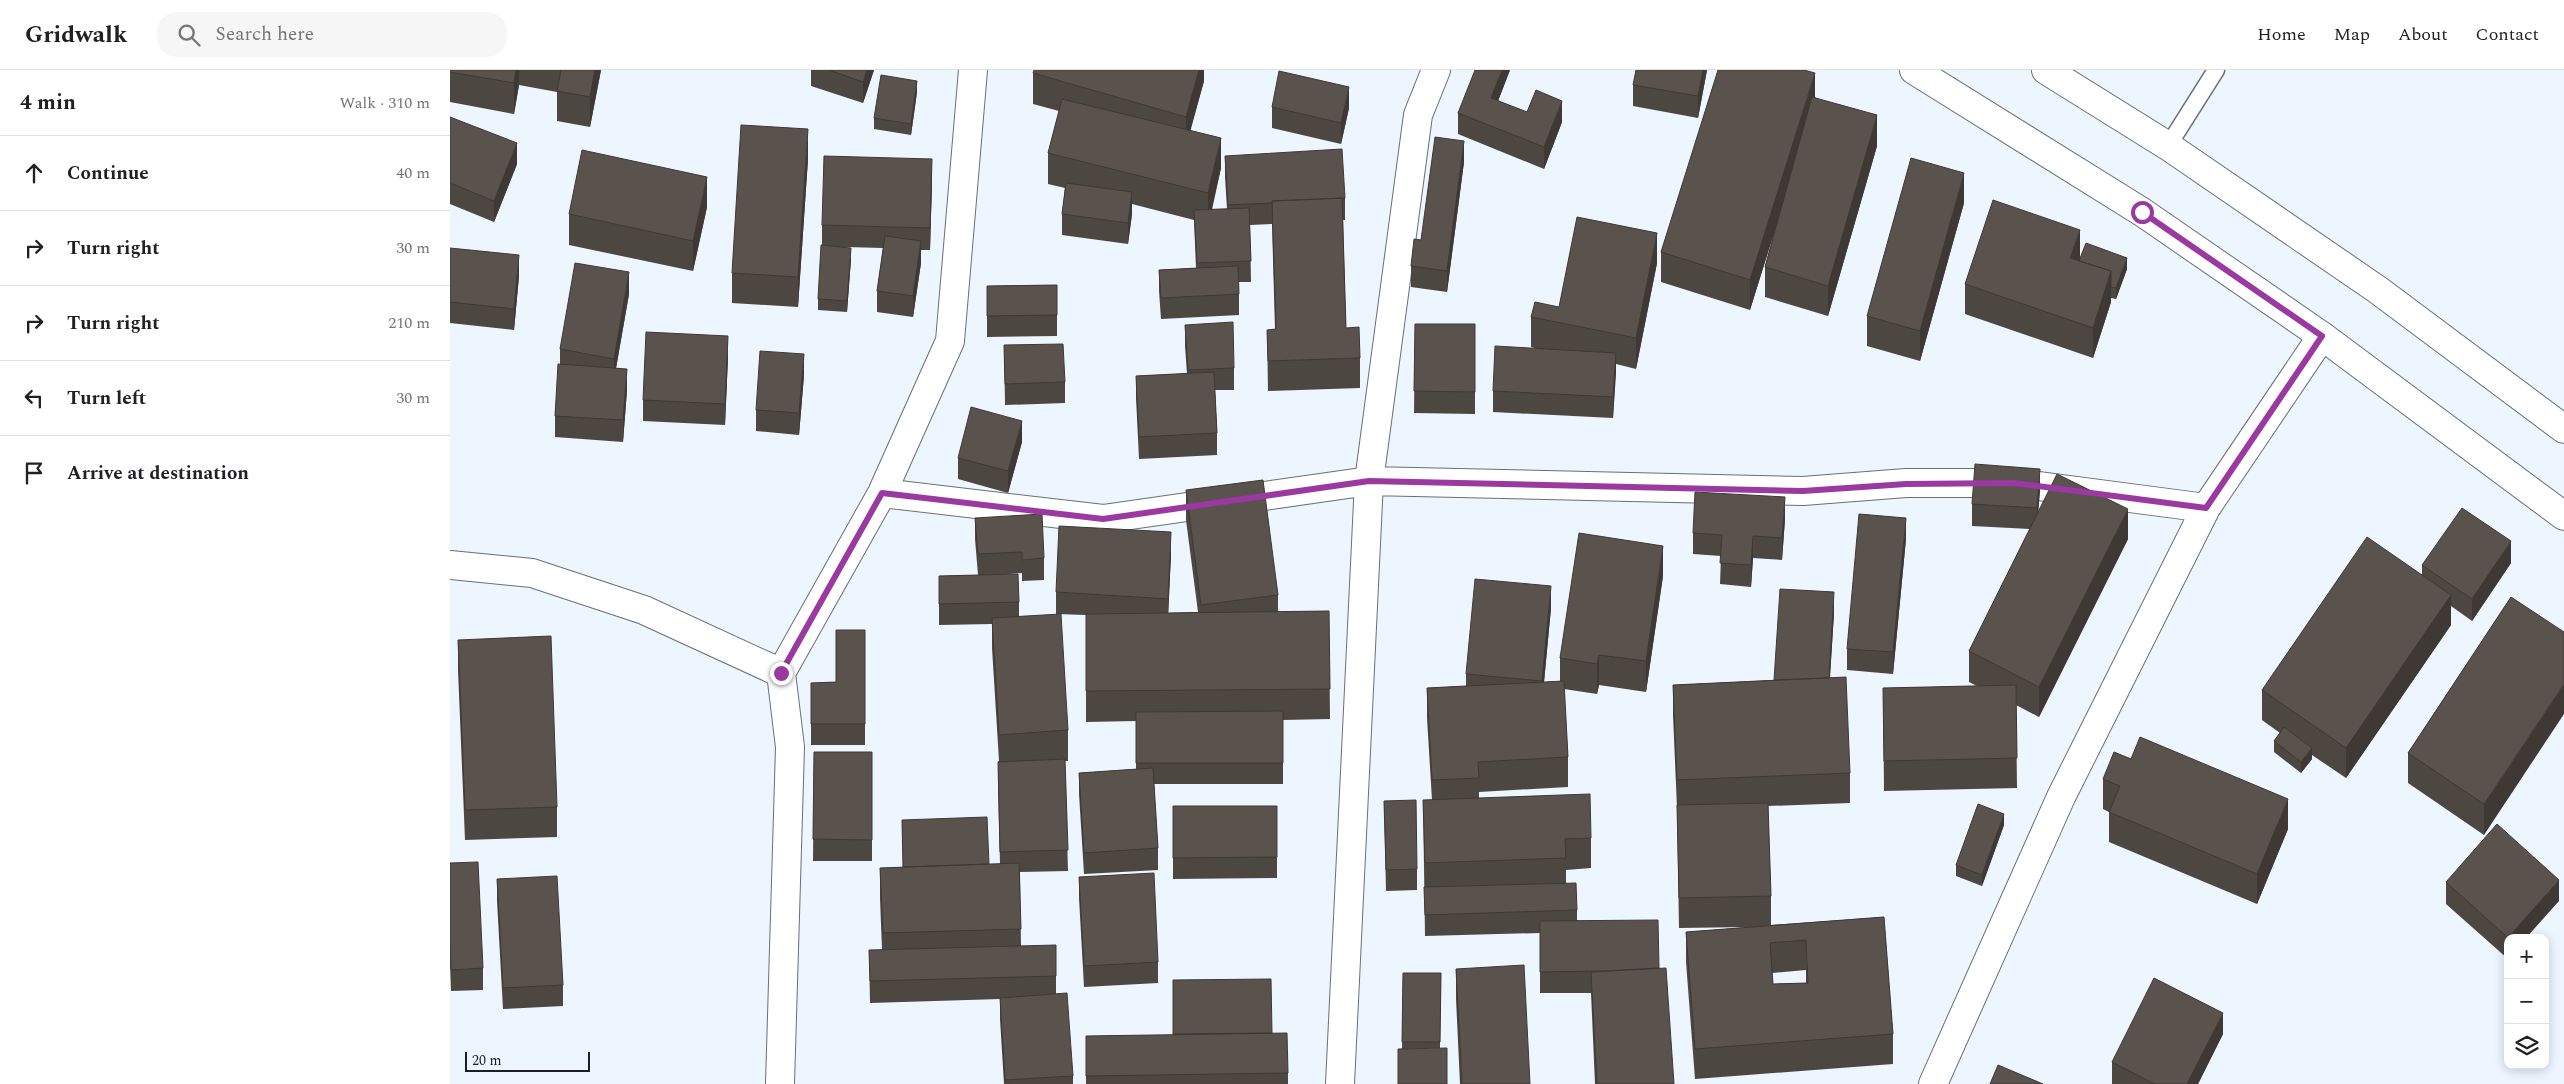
<!DOCTYPE html>
<meta charset="utf-8">
<style>
body{margin:0;font-family:Spectral,serif;background:#f6f6f6;color:#202124}
.controls{position:absolute;right:15px;bottom:15px;display:grid;overflow:hidden;border-radius:10px;box-shadow:0 2px 12px #0003}
.controls button{width:45px;height:45px;display:grid;place-items:center;padding:0;border:0;border-bottom:1px solid #e0e0e0;background:#fff;color:#202124;font:25px sans-serif}
.scale{position:absolute;left:15px;bottom:12px;width:125px;box-sizing:border-box;padding-left:5px;border:2px solid #1c1f22;border-top:0;font-size:14px;line-height:18px;white-space:nowrap;color:#1c1f22;-webkit-text-stroke:4px #edf5fe;paint-order:stroke}
.stop{position:absolute;width:15px;height:15px;margin:-11px;border:4px solid #9a39a0;border-radius:50%;background:#fff}
.stop.end{background:#9a39a0;border-color:#fff;box-shadow:0 1px 5px #0008}
.list{margin:0;padding:0;list-style:none}
h2{display:flex;justify-content:space-between;align-items:center;height:65px;margin:0;padding:0 20px;font-size:21px}
h2 small{font-size:16px;font-weight:400;color:#757577}
.list li{display:grid;grid-template-columns:32px 1fr auto;gap:15px;align-items:center;box-sizing:border-box;height:75px;padding:0 20px;border-top:1px solid #e0e0e0}
.list b{display:block;font-size:19px;white-space:nowrap}
.list em{font-size:16px;font-style:normal;color:#757577}
.icon{flex:none;width:28px;height:28px;fill:none;stroke:currentColor;stroke-width:2;stroke-linecap:round;stroke-linejoin:round}
.map{position:relative;flex:none;width:2114px;height:1014px;overflow:hidden}
header{display:flex;align-items:center;gap:30px;box-sizing:border-box;height:70px;padding:0 25px;background:#fff;border-bottom:1px solid #e0e0e0}
header strong{font-size:24px}
nav{display:flex;gap:28px;margin-inline-start:auto;font-size:18px}
.search{width:350px;height:45px;background:#f6f6f6;display:flex;align-items:center;gap:12px;box-sizing:border-box;padding:0 18px;border-radius:20px;color:#757577;font-size:19px}
main{display:flex}
aside{flex:1;background:#fff}
.map>svg:first-child{display:block}
.lines{fill:none;stroke-linecap:round;stroke-linejoin:round}
.service-casing{stroke:#696f77;stroke-width:19}
.minor-casing{stroke:#696f77;stroke-width:30}
.tertiary-casing{stroke:#696f77;stroke-width:30}
.service{stroke:#fff;stroke-width:16}
.minor{stroke:#fff;stroke-width:28}
.tertiary{stroke:#fff;stroke-width:28}
.wall{fill:#4d4741;fill-rule:evenodd}
.shaded-wall{fill:#3f3935}
.building{fill:#5a524c;stroke:#3f3935;fill-rule:evenodd}
.route{stroke:#9a39a0;stroke-width:6}
</style>
<header>
<strong>Gridwalk</strong>
<div class="search"><svg class="icon" aria-label="search" viewBox="0 0 24 24"><circle cx="10" cy="10" r="6"/><path d="M15 15l6 6"/></svg>Search here</div>
<nav><a>Home</a><a>Map</a><a>About</a><a>Contact</a></nav>
</header>
<main>
<aside>
<h2>4 min<small>Walk · 310 m</small></h2>
<ul class="list">
<li><svg class="icon" aria-label="ahead" viewBox="0 0 24 24"><path d="M12 20V5M6 11l6-6 6 6"/></svg><div><b>Continue</b></div><em>40 m</em></li>
<li><svg class="icon" aria-label="right" viewBox="0 0 24 24"><path d="M7 20v-9h11M14 6l5 5-5 5"/></svg><div><b>Turn right</b></div><em>30 m</em></li>
<li><svg class="icon" aria-label="right" viewBox="0 0 24 24"><path d="M7 20v-9h11M14 6l5 5-5 5"/></svg><div><b>Turn right</b></div><em>210 m</em></li>
<li><svg class="icon" aria-label="left" viewBox="0 0 24 24"><path d="M17 20v-9H6M10 6l-5 5 5 5"/></svg><div><b>Turn left</b></div><em>30 m</em></li>
<li><svg class="icon" aria-label="arrive" viewBox="0 0 24 24"><path d="M6 21V4h12l-3 4 3 4H6"/></svg><div><b>Arrive at destination</b></div></li>
</ul>
</aside>
<div class="map">
<svg width="2114" height="1014" viewBox="0 0 2114 1014">
<rect width="100%" height="100%" fill="#edf5fe"/>
<g class="lines">
<!-- service casing -->
<g class="service-casing">
<path id="service" d="M 1718,76 L 1766,0"/>
</g>
<!-- minor casing -->
<g class="minor-casing">
<path id="minor" d="M 432,423 L 653,449 L 919,411 L 1353,421 L 1456,413 L 1565,413 L 1756,438
M 0,495 L 82,503 L 194,540 L 331,603
M 330,1014 L 340,677 L 331,603 L 432,423 L 500,271 L 523,0
M 890,1014 L 919,411 L 968,45 L 986,0
M 1483,1014 L 1611,727 L 1756,438 L 1872,266"/>
</g>
<!-- tertiary casing -->
<g class="tertiary-casing">
<path id="tertiary" d="M 1464,0 L 1692,142 L 1872,266 L 2114,446
M 1596,0 L 1718,76 L 1928,220 L 2114,359"/>
</g>
<!-- service -->
<use href="#service" class="service"/>
<!-- minor -->
<use href="#minor" class="minor"/>
<!-- tertiary -->
<use href="#tertiary" class="tertiary"/>
</g>
<!-- wall -->
<path class="wall" d="M 0,0 L 151,0 L 140,57 L 107,51 L 107,22 L 69,15 L 64,44 L 0,32 Z
M 361,0 L 424,0 L 413,33 L 361,16 Z
M 754,0 L 754,11 L 740,60 L 771,98 L 762,140 L 777,139 L 775,107 L 775,86 L 895,128 L 895,150 L 893,150 L 896,258 L 910,288 L 910,318 L 818,321 L 817,260 L 825,259 L 822,154 L 800,155 L 801,212 L 789,212 L 789,245 L 711,249 L 709,221 L 709,200 L 746,198 L 744,150 L 682,134 L 682,144 L 678,174 L 612,165 L 612,144 L 615,118 L 598,114 L 598,83 L 609,41 L 583,34 L 583,3 Z
M 1060,0 L 1048,31 L 1077,42 L 1112,52 L 1094,99 L 1008,64 L 1008,43 Z
M 1257,0 L 1248,48 L 1183,36 L 1183,15 Z
M 467,22 L 461,65 L 424,59 L 424,48 Z
M 1365,27 L 1427,76 L 1378,246 L 1315,227 L 1315,197 L 1327,152 L 1300,240 L 1211,212 L 1211,182 Z
M 822,37 L 899,38 L 891,74 L 822,58 Z
M 0,47 L 67,94 L 44,152 L 0,134 Z
M 358,89 L 348,237 L 282,233 L 282,203 Z
M 1014,92 L 997,222 L 961,217 L 961,196 L 971,170 Z
M 482,111 L 480,180 L 471,180 L 471,193 L 463,247 L 427,242 L 427,221 L 433,178 L 395,177 L 401,189 L 397,242 L 368,240 L 368,229 L 372,175 L 372,155 Z
M 1514,133 L 1470,291 L 1417,276 L 1417,246 Z
M 257,137 L 243,201 L 119,175 L 119,144 Z
M 0,178 L 69,206 L 64,260 L 0,253 Z
M 1630,188 L 1677,199 L 1666,229 L 1661,228 L 1661,232 L 1643,288 L 1515,244 L 1515,214 Z
M 1207,193 L 1186,299 L 1166,294 L 1163,348 L 1043,342 L 1043,321 L 1088,279 L 1081,277 L 1081,247 L 1109,237 Z
M 607,215 L 607,266 L 537,267 L 537,216 Z
M 179,224 L 166,298 L 177,320 L 173,372 L 105,367 L 105,346 L 110,294 L 110,279 Z
M 965,254 L 1025,254 L 1025,344 L 964,343 Z
M 735,255 L 784,298 L 784,320 L 765,320 L 767,363 L 767,385 L 689,389 L 686,328 L 686,306 L 737,304 L 735,276 Z
M 554,275 L 615,312 L 615,333 L 555,335 Z
M 278,287 L 275,355 L 193,351 L 193,330 Z
M 354,305 L 349,365 L 306,361 L 306,340 Z
M 572,372 L 558,423 L 508,409 L 508,388 Z
M 736,420 L 828,525 L 828,542 L 879,541 L 880,649 L 833,650 L 833,714 L 704,714 L 708,778 L 708,800 L 634,804 L 629,724 L 629,703 L 686,699 L 686,651 L 636,652 L 636,545 L 606,544 L 606,522 L 721,484 L 718,543 L 748,542 L 736,450 Z
M 1590,420 L 1588,442 L 1678,469 L 1589,647 L 1566,635 L 1567,718 L 1434,721 L 1433,618 L 1527,616 L 1519,612 L 1519,581 L 1580,459 L 1522,456 L 1522,434 Z
M 525,448 L 594,488 L 594,510 L 572,511 L 572,503 L 546,505 L 569,532 L 569,546 L 618,660 L 618,691 L 615,691 L 618,801 L 570,802 L 571,876 L 606,906 L 606,924 L 623,1006 L 623,1014 L 554,1014 L 550,949 L 550,929 L 420,933 L 419,880 L 432,880 L 430,828 L 430,798 L 453,797 L 452,750 L 539,794 L 550,794 L 548,713 L 548,692 L 549,691 L 542,578 L 542,554 L 489,555 L 489,506 L 528,505 L 525,469 Z
M 1335,449 L 1332,490 L 1303,488 L 1301,517 L 1270,514 L 1271,486 L 1243,484 L 1243,463 Z
M 1456,469 L 1443,604 L 1397,600 L 1397,579 Z
M 2061,493 L 2022,551 L 2001,536 L 2001,555 L 1896,708 L 1862,685 L 1862,689 L 1851,703 L 1824,682 L 1824,671 L 1830,663 L 1812,650 L 1812,620 L 1972,505 L 1972,495 Z
M 1213,506 L 1196,622 L 1149,615 L 1147,624 L 1114,619 L 1118,687 L 1118,717 L 1029,722 L 1029,728 L 1141,768 L 1141,798 L 1116,800 L 1116,813 L 1127,840 L 1127,850 L 1209,898 L 1224,1014 L 1145,1014 L 1141,923 L 1090,923 L 1090,863 L 975,866 L 973,730 L 982,730 L 977,648 L 977,618 L 1016,616 L 1016,604 L 1101,538 L 1094,612 L 1110,611 L 1110,588 Z
M 2061,527 L 2034,765 L 1958,713 L 1958,683 Z
M 1384,543 L 1380,608 L 1400,703 L 1400,733 L 1318,736 L 1321,826 L 1321,855 L 1434,847 L 1443,964 L 1443,994 L 1245,1009 L 1236,892 L 1236,862 L 1299,857 L 1229,858 L 1227,738 L 1223,645 L 1223,615 L 1324,610 ZM 1356,900 L 1356,913 L 1323,914 L 1322,903 Z
M 415,560 L 415,675 L 361,675 L 361,613 L 386,612 Z
M 8,570 L 107,737 L 107,767 L 15,770 L 8,600 Z
M 364,682 L 422,682 L 422,791 L 363,791 Z
M 1681,689 L 1838,759 L 1807,834 L 1659,772 L 1659,742 L 1653,739 L 1653,709 Z
M 934,731 L 967,799 L 967,820 L 936,821 Z
M 723,736 L 827,736 L 827,808 L 723,809 Z
M 1554,755 L 1532,816 L 1506,806 L 1506,795 Z
M 0,793 L 33,898 L 33,920 L 1,921 L 0,894 Z
M 629,807 L 708,892 L 708,913 L 634,917 L 629,828 Z
M 47,809 L 113,915 L 113,936 L 53,939 L 47,831 Z
M 1996,812 L 2109,831 L 2058,868 L 2058,889 L 1996,834 Z
M 1006,899 L 1080,1014 L 1010,1014 L 1006,929 Z
M 953,903 L 991,903 L 990,978 L 952,979 Z
M 723,910 L 822,963 L 838,1003 L 838,1014 L 636,1014 L 636,966 L 723,965 Z
M 1773,964 L 1748,1014 L 1662,1014 L 1662,992 Z"/>
<!-- shaded-wall -->
<path class="shaded-wall" d="M 66,0 L 69,0 L 69,15 L 64,44 L 64,13 Z
M 145,0 L 151,0 L 140,57 L 140,27 Z
M 417,0 L 424,0 L 413,33 L 413,12 Z
M 749,0 L 754,0 L 754,11 L 736,77 L 736,47 Z
M 1052,0 L 1060,0 L 1041,49 L 1041,28 Z
M 1253,0 L 1257,0 L 1248,48 L 1248,26 Z
M 1365,3 L 1365,33 L 1300,240 L 1300,210 Z
M 467,11 L 467,22 L 461,65 L 461,54 Z
M 899,17 L 899,38 L 891,74 L 891,53 Z
M 1112,31 L 1112,52 L 1094,99 L 1094,77 Z
M 1427,45 L 1427,76 L 1378,246 L 1378,216 Z
M 358,59 L 358,89 L 348,237 L 348,207 Z
M 771,68 L 771,98 L 758,153 L 758,123 Z
M 1014,71 L 1014,92 L 997,222 L 997,201 Z
M 67,73 L 67,94 L 44,152 L 44,131 Z
M 482,89 L 482,111 L 480,180 L 480,158 Z
M 1514,103 L 1514,133 L 1470,291 L 1470,261 Z
M 257,107 L 257,137 L 243,201 L 243,171 Z
M 682,122 L 682,144 L 678,174 L 678,153 Z
M 1630,160 L 1630,190 L 1625,204 L 1620,188 Z
M 1207,163 L 1207,193 L 1186,299 L 1186,268 Z
M 471,171 L 471,193 L 463,247 L 463,226 Z
M 401,178 L 401,189 L 397,242 L 397,231 Z
M 69,185 L 69,206 L 64,260 L 64,239 Z
M 1677,188 L 1677,199 L 1666,229 L 1666,218 Z
M 1661,201 L 1661,232 L 1643,288 L 1643,258 Z
M 179,202 L 179,224 L 164,310 L 164,289 Z
M 278,266 L 278,287 L 275,355 L 275,334 Z
M 1166,283 L 1166,304 L 1163,348 L 1163,327 Z
M 354,284 L 354,305 L 349,365 L 349,343 Z
M 177,299 L 177,320 L 173,372 L 173,350 Z
M 572,351 L 572,372 L 558,423 L 558,401 Z
M 1590,399 L 1590,420 L 1587,459 L 1587,438 Z
M 1335,427 L 1335,449 L 1332,490 L 1332,468 Z
M 1678,439 L 1678,469 L 1589,647 L 1589,617 Z
M 1456,448 L 1456,469 L 1443,604 L 1443,582 Z
M 721,462 L 721,484 L 718,550 L 718,529 Z
M 1303,466 L 1303,488 L 1301,517 L 1301,495 Z
M 2061,471 L 2061,493 L 2022,551 L 2022,529 Z
M 1213,476 L 1213,506 L 1196,622 L 1196,591 Z
M 1101,516 L 1101,538 L 1092,633 L 1092,611 Z
M 1384,522 L 1384,543 L 1378,635 L 1378,614 Z
M 2001,525 L 2001,555 L 1896,708 L 1896,678 Z
M 1149,585 L 1149,615 L 1147,624 L 1147,594 Z
M 2114,614 L 2114,644 L 2034,765 L 2034,734 Z
M 1862,678 L 1862,689 L 1851,703 L 1851,692 Z
M 1838,729 L 1838,759 L 1807,834 L 1807,804 Z
M 1554,744 L 1554,755 L 1532,816 L 1532,805 Z
M 2109,810 L 2109,831 L 2076,868 L 2058,868 Z
M 1773,943 L 1773,964 L 1748,1014 L 1737,1014 Z"/>
<!-- building -->
<path class="building" d="M 0,0 L 66,0 L 64,13 L 0,2 Z
M 111,0 L 145,0 L 140,27 L 107,21 Z
M 379,0 L 417,0 L 413,12 Z
M 584,0 L 749,0 L 736,47 L 583,3 Z
M 1025,0 L 1052,0 L 1041,28 L 1077,42 L 1086,20 L 1112,31 L 1094,77 L 1008,43 Z
M 1186,0 L 1253,0 L 1248,26 L 1183,15 Z
M 1268,0 L 1354,0 L 1365,3 L 1300,210 L 1211,182 Z
M 829,1 L 899,17 L 891,53 L 822,37 Z
M 431,5 L 467,11 L 461,54 L 424,48 Z
M 1362,27 L 1427,45 L 1378,216 L 1315,197 Z
M 612,29 L 771,68 L 758,123 L 598,83 Z
M 0,47 L 67,73 L 44,131 L 0,113 Z
M 291,55 L 358,59 L 348,207 L 282,203 Z
M 985,67 L 1014,71 L 997,201 L 961,196 L 964,169 L 971,170 Z
M 892,79 L 895,128 L 822,131 L 822,133 L 778,135 L 775,86 Z
M 132,80 L 257,107 L 243,171 L 119,144 Z
M 374,86 L 482,89 L 480,158 L 372,155 Z
M 1461,88 L 1514,103 L 1470,261 L 1417,246 Z
M 616,113 L 682,122 L 678,153 L 612,144 Z
M 892,128 L 896,258 L 909,257 L 910,288 L 818,291 L 817,260 L 826,259 L 822,131 Z
M 1543,130 L 1630,160 L 1620,188 L 1661,201 L 1643,258 L 1515,214 Z
M 799,138 L 801,191 L 747,193 L 744,140 Z
M 1127,147 L 1207,163 L 1186,268 L 1081,247 L 1085,232 L 1109,237 Z
M 435,166 L 471,171 L 463,226 L 427,221 Z
M 1636,173 L 1677,188 L 1666,218 L 1661,217 L 1661,201 L 1629,191 Z
M 371,175 L 401,178 L 397,231 L 368,229 Z
M 0,178 L 69,185 L 64,239 L 0,232 Z
M 125,193 L 179,202 L 164,289 L 110,279 Z
M 788,196 L 789,224 L 711,228 L 709,200 Z
M 607,215 L 607,245 L 537,246 L 537,216 Z
M 783,252 L 784,298 L 738,300 L 735,255 Z
M 965,254 L 1025,254 L 1025,322 L 964,321 Z
M 196,262 L 278,266 L 275,334 L 193,330 Z
M 613,274 L 615,312 L 555,314 L 554,275 Z
M 1045,276 L 1166,283 L 1163,327 L 1043,321 Z
M 310,281 L 354,284 L 349,343 L 306,340 Z
M 108,294 L 177,299 L 173,350 L 105,346 Z
M 764,302 L 767,363 L 689,367 L 686,306 Z
M 521,337 L 572,351 L 558,401 L 508,388 Z
M 1525,394 L 1590,399 L 1587,438 L 1522,434 Z
M 1607,404 L 1678,439 L 1589,617 L 1519,581 Z
M 813,410 L 828,525 L 751,535 L 736,420 Z
M 1245,422 L 1335,427 L 1332,468 L 1303,466 L 1301,495 L 1270,493 L 1272,465 L 1243,463 Z
M 2012,438 L 2061,471 L 2022,529 L 1972,495 Z
M 592,444 L 594,488 L 572,490 L 572,482 L 528,484 L 525,448 Z
M 1409,444 L 1456,448 L 1443,582 L 1397,579 Z
M 609,456 L 721,462 L 718,529 L 606,522 Z
M 1129,463 L 1213,476 L 1196,591 L 1149,585 L 1147,594 L 1110,588 Z
M 1917,467 L 2001,525 L 1896,678 L 1812,620 Z
M 568,504 L 569,532 L 489,534 L 489,506 Z
M 1025,509 L 1101,516 L 1092,611 L 1016,604 Z
M 1330,519 L 1384,522 L 1379,608 L 1324,610 Z
M 2061,527 L 2114,562 L 2114,614 L 2034,734 L 1958,683 Z
M 879,541 L 880,619 L 636,621 L 636,544 Z
M 611,544 L 618,660 L 549,665 L 542,548 Z
M 386,560 L 415,560 L 415,654 L 361,654 L 361,613 L 386,612 Z
M 101,566 L 107,737 L 15,740 L 8,570 Z
M 1396,607 L 1400,703 L 1227,710 L 1223,615 Z
M 1114,611 L 1118,687 L 1028,692 L 1029,708 L 982,710 L 977,618 Z
M 1566,615 L 1567,688 L 1434,691 L 1433,618 Z
M 833,641 L 833,693 L 686,693 L 686,642 Z
M 1834,657 L 1862,678 L 1851,692 L 1824,671 Z
M 1690,667 L 1838,729 L 1807,804 L 1659,742 L 1670,716 L 1653,709 L 1664,682 L 1681,689 Z
M 364,682 L 422,682 L 422,770 L 363,769 Z
M 615,689 L 618,780 L 550,782 L 548,692 Z
M 703,698 L 708,778 L 634,783 L 629,703 Z
M 1140,724 L 1141,768 L 1115,769 L 1116,788 L 975,793 L 973,730 Z
M 966,730 L 967,799 L 936,800 L 934,731 Z
M 1318,733 L 1321,826 L 1229,828 L 1227,735 Z
M 1528,734 L 1554,744 L 1532,805 L 1506,795 Z
M 723,736 L 827,736 L 827,787 L 723,788 Z
M 537,747 L 539,794 L 453,797 L 452,750 Z
M 2047,754 L 2109,810 L 2058,868 L 1996,812 Z
M 28,792 L 33,898 L 1,900 L 0,873 L 0,793 Z
M 569,793 L 571,859 L 433,863 L 430,798 Z
M 704,803 L 708,892 L 634,896 L 629,807 Z
M 107,806 L 113,915 L 53,918 L 47,809 Z
M 1126,813 L 1127,840 L 975,845 L 974,817 Z
M 1434,847 L 1443,964 L 1245,979 L 1236,862 ZM 1356,870 L 1358,913 L 1323,914 L 1320,873 Z
M 1208,850 L 1209,898 L 1152,901 L 1090,902 L 1090,851 Z
M 606,875 L 606,906 L 420,911 L 419,880 Z
M 1074,895 L 1080,1014 L 1012,1014 L 1006,899 Z
M 1216,898 L 1224,1014 L 1147,1014 L 1141,902 Z
M 953,903 L 991,903 L 990,972 L 952,972 Z
M 1704,908 L 1773,943 L 1737,1014 L 1705,1014 L 1662,992 Z
M 821,909 L 822,963 L 723,964 L 723,910 Z
M 617,923 L 623,1006 L 555,1010 L 550,928 Z
M 837,963 L 838,1003 L 636,1006 L 636,966 Z
M 997,978 L 997,1014 L 948,1014 L 948,979 Z
M 1548,995 L 1593,1014 L 1540,1014 Z"/>
<g class="lines">
<!-- route -->
<path class="route" d="M 331,603 L 432,423 L 653,449 L 919,411 L 1353,421 L 1456,414 L 1564,413 L 1756,438 L 1872,266 L 1692,142"/>
</g>
</svg>
<div class="controls">
<button>+</button>
<button>−</button>
<button><svg class="icon" aria-label="layers" viewBox="0 0 24 24"><path d="M12 4l9 5-9 5-9-5zM3 14l9 5 9-5"/></svg></button>
</div>
<div class="scale">20 m</div>
<div class="stop" style="left:1692px;top:142px"></div>
<div class="stop end" style="left:331px;top:603px"></div>
</div>
</main>
